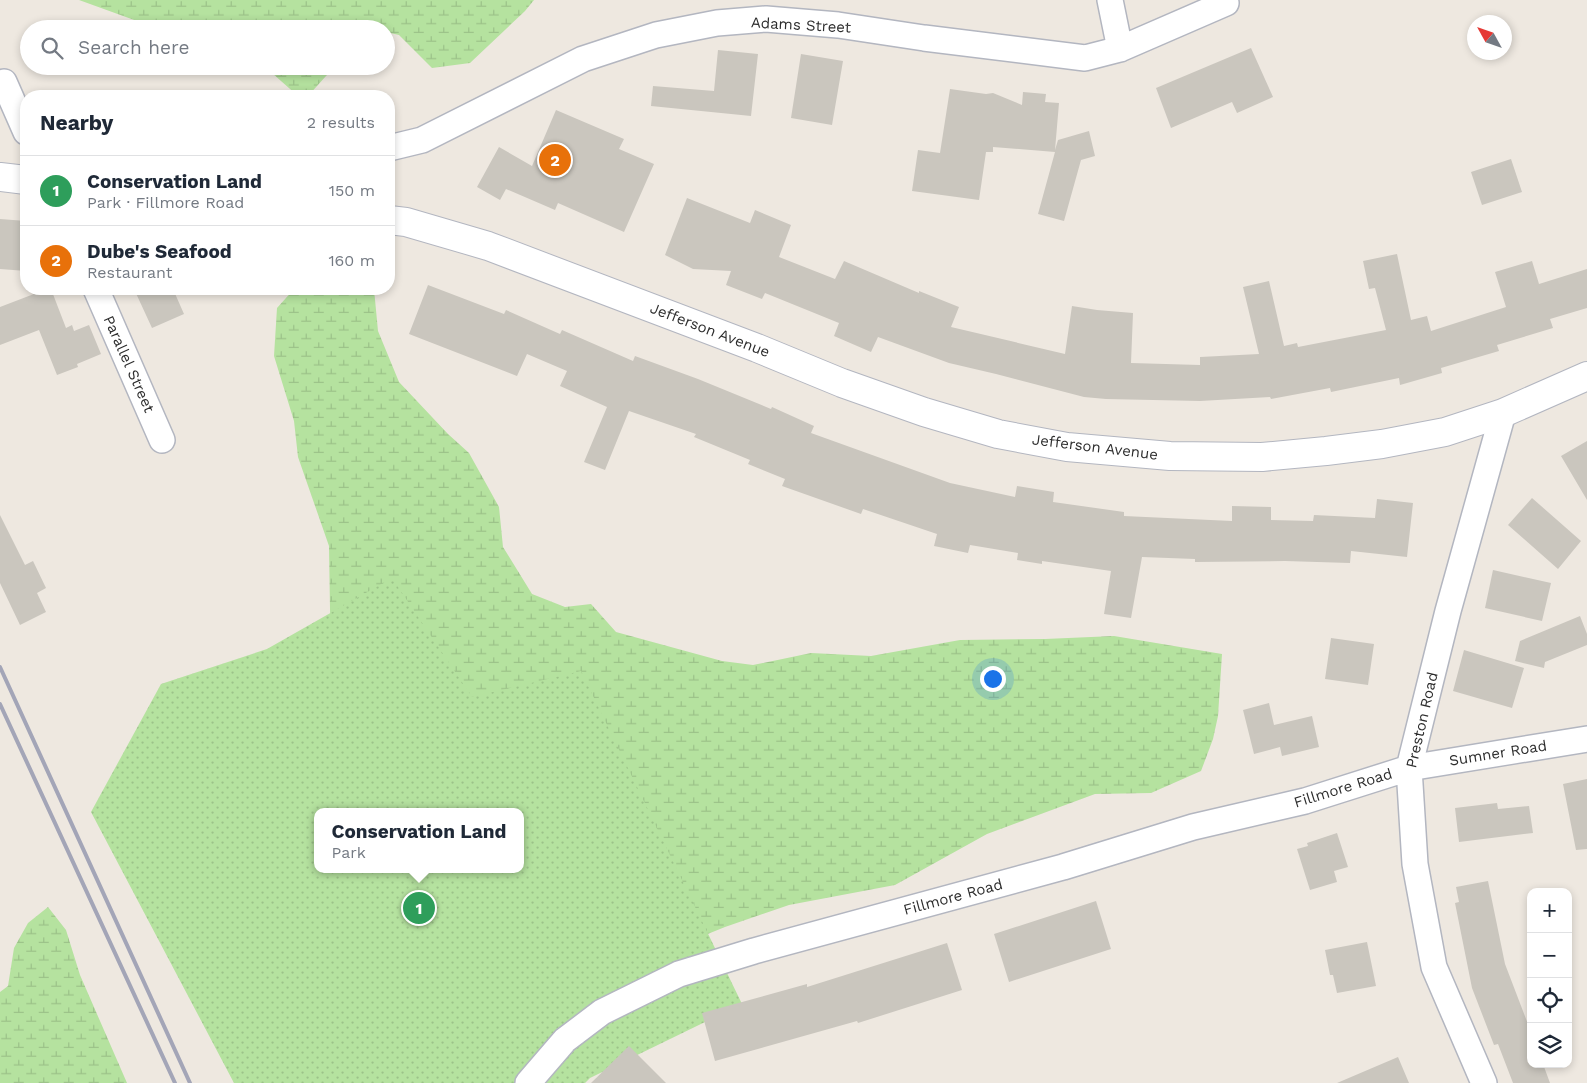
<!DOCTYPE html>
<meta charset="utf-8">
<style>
body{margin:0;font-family:"Work Sans",sans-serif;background:#f2f2f3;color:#1f2937}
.controls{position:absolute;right:15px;bottom:15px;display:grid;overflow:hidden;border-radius:10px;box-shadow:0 2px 8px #0003}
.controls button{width:45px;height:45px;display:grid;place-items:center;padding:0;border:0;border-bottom:1px solid #e0e1e3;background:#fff;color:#1f2937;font:25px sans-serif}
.compass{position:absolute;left:1467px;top:15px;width:45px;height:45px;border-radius:50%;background:#fff;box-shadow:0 2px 8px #0003;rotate:310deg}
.you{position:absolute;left:992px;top:678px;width:18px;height:18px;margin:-12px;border:4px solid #fff;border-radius:50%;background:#1a73e8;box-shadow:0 0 0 8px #1a73e833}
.badge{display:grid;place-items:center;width:32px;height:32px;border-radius:50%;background:#111827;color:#fff;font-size:16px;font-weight:700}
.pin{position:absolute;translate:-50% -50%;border:2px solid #fff;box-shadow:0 1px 5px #0006}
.popup{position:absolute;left:314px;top:808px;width:210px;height:65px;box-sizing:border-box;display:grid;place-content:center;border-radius:10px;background:#fff;filter:drop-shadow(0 1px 4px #0005);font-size:16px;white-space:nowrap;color:#747a83}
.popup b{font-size:19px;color:#1f2937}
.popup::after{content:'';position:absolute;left:50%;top:100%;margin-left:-10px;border:10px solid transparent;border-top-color:#fff}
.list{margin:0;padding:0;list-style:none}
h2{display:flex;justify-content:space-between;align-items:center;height:65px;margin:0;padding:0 20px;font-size:21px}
h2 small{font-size:16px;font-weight:400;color:#747a83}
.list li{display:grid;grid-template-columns:32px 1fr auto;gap:15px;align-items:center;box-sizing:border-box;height:70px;padding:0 20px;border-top:1px solid #e0e1e3}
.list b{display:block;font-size:19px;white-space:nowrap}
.list p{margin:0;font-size:16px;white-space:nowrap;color:#747a83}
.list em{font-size:16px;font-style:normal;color:#747a83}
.icon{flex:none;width:28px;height:28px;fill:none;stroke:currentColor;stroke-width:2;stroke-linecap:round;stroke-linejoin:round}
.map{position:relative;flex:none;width:1587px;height:1083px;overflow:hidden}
.search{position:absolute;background:#fff;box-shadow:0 2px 8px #0003;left:20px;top:20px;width:375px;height:55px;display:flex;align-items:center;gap:12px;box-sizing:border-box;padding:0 18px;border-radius:28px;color:#747a83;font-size:19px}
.panel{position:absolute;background:#fff;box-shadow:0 2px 8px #0003;left:20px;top:90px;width:375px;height:205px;border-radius:20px}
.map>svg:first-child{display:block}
.wetland{fill:url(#wetland-marsh);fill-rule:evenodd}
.park{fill:url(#park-dots);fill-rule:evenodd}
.building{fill:#cac6be}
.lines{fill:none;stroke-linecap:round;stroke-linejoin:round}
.minor-casing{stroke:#b3b6c0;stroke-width:28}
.secondary-casing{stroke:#b3b6c0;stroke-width:30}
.minor{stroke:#fff;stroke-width:25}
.secondary{stroke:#fff;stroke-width:28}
.rail{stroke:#a3a5b7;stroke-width:4}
.labels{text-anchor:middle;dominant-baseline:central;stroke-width:4.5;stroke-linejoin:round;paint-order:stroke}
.street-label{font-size:15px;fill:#2d2d2d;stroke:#fff}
</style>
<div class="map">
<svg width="1587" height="1083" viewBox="0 0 1587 1083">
<defs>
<pattern id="wetland-marsh" width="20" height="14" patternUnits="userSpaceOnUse" patternTransform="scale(1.25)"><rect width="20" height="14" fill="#b5e29f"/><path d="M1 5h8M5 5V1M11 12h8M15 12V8" fill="none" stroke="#9cc289"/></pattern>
<pattern id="park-dots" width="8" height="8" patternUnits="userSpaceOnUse" patternTransform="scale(1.25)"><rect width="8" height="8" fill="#b5e29f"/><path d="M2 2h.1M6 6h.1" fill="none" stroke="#9cc289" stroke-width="1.8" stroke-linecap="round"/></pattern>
</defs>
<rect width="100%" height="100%" fill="#eee8e0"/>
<!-- wetland -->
<path class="wetland" d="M 79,0 L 534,0 L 525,11 L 470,63 L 432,68 L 399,35 L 386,32 L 386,29 L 159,29 Z
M 264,66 L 335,66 L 308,96 L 298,96 Z
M 294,289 L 374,289 L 378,331 L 399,382 L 448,434 L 469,453 L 499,507 L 503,547 L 532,594 L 565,607 L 591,604 L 616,632 L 722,661 L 753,665 L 811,653 L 871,656 L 960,640 L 1045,639 L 1114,636 L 1222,654 L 1218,716 L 1213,739 L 1201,771 L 1151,793 L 1095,794 L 987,834 L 895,885 L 789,905 L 725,927 L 339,1083 L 271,771 L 331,672 L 329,546 L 298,457 L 294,421 L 274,356 L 277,308 ZM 318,812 L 520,812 L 520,869 L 318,869 Z
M 48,907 L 66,930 L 80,975 L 127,1083 L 0,1083 L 0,992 L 8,986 L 14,948 L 28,923 Z"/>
<!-- park -->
<path class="park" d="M 392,578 L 472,697 L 581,671 L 742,1004 L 590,1078 L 585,1083 L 234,1083 L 91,812 L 161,684 L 267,649 ZM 318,812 L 520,812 L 520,869 L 318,869 Z"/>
<!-- building -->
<path class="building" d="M 1251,48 L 1273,97 L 1237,113 L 1232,102 L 1171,128 L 1156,88 Z
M 718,50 L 758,54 L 751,116 L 651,106 L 653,86 L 714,91 Z
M 801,54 L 843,61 L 832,125 L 791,118 Z
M 950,89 L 986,94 L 993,93 L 1022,105 L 1023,92 L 1046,94 L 1045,102 L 1059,103 L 1055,150 L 1058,140 L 1089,131 L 1095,156 L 1081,160 L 1064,221 L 1038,214 L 1055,152 L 993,147 L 993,152 L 986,152 L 979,200 L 912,191 L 918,150 L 940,153 Z
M 556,110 L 624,139 L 619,149 L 654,164 L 624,232 L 558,203 L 555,210 L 506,189 L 500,200 L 477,187 L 499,147 L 532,166 Z
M 1511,159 L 1522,192 L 1482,205 L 1471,172 Z
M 687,198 L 750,223 L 755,210 L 791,225 L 779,257 L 835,279 L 844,261 L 919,293 L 919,291 L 959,307 L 951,327 L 1065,354 L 1072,306 L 1097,310 L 1133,313 L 1131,363 L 1200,365 L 1200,357 L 1259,354 L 1243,287 L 1269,281 L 1284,346 L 1297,343 L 1298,347 L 1386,330 L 1375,288 L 1369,289 L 1363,261 L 1397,254 L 1411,320 L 1427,316 L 1431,331 L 1506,307 L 1495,272 L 1532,261 L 1539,284 L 1587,269 L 1587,308 L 1550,319 L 1553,328 L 1497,345 L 1499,351 L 1441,368 L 1442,373 L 1400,385 L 1399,378 L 1331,392 L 1330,388 L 1271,399 L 1270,397 L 1200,401 L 1106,399 L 1084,397 L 996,374 L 949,363 L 878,337 L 871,352 L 834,336 L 839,323 L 765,293 L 762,299 L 726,285 L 731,271 L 693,269 L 665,255 Z
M 0,219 L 26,221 L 26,271 L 0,269 Z
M 428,285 L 504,314 L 506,310 L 560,334 L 562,330 L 633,361 L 635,356 L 698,379 L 771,409 L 772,407 L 814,426 L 811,433 L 950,483 L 1015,497 L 1017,486 L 1054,492 L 1053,502 L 1124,512 L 1124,516 L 1232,521 L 1232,506 L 1271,507 L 1271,520 L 1313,521 L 1314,515 L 1375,518 L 1377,499 L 1413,503 L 1407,557 L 1351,551 L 1350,563 L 1285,561 L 1195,562 L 1195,559 L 1142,557 L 1131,618 L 1104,614 L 1111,571 L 1042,561 L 1042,564 L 1017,560 L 1018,553 L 970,545 L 968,553 L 934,546 L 937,534 L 863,509 L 861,514 L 782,486 L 785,479 L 748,464 L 750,460 L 694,437 L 696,434 L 629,411 L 605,470 L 584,462 L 607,407 L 560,386 L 567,371 L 527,354 L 517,376 L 409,334 Z
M 47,289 L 51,289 L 66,328 L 72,325 L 74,331 L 89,325 L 101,354 L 77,364 L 78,367 L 57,375 L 39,330 L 0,345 L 0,307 Z
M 134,289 L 173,289 L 184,314 L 152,328 Z
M 1587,441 L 1587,500 L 1561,456 Z
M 1532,498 L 1581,541 L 1558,569 L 1508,525 Z
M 0,515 L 25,565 L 33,561 L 46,588 L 37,593 L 46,612 L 20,625 L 0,583 Z
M 1493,570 L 1551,583 L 1542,621 L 1485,608 Z
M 1580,616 L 1587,634 L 1587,645 L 1545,662 L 1544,668 L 1515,661 L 1520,641 Z
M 1331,638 L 1374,644 L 1368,685 L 1325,679 Z
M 1464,650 L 1524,668 L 1512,708 L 1453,691 Z
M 1269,703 L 1274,725 L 1312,716 L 1319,747 L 1282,756 L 1280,747 L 1254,754 L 1243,710 Z
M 1587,779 L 1587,849 L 1576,850 L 1563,784 Z
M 1497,803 L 1498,809 L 1529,806 L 1533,833 L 1459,842 L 1455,808 Z
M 1337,833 L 1348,867 L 1334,871 L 1337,882 L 1310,890 L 1297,849 L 1308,846 L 1307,843 Z
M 1488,881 L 1505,964 L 1531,1032 L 1531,1064 L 1543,1064 L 1550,1083 L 1513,1083 L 1498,1044 L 1494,1045 L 1472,988 L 1455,903 L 1459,902 L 1456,887 Z
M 1096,901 L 1111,949 L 1009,982 L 994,934 Z
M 1367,942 L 1376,986 L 1337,993 L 1333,975 L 1330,975 L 1325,950 Z
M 947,943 L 962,990 L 858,1023 L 857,1021 L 715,1061 L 702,1013 L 807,984 L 807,987 Z
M 629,1046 L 666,1083 L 591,1083 Z
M 1398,1057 L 1409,1083 L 1337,1083 Z"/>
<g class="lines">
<!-- minor casing -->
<g class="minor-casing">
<path id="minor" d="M 1110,0 L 1120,49
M 4,82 L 26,132
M 389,148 L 422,140 L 583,59 L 656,35 L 717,23 L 766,19 L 838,25 L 924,38 L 1085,58 L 1120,49 L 1226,3
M 96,289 L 162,440
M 528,1083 L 565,1040 L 602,1012 L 679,974 L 754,951 L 1063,867 L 1193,827 L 1305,801 L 1409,768 L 1587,739
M 1484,1083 L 1434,967 L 1415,864 L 1409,768 L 1448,611 L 1503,413"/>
</g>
<!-- secondary casing -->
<g class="secondary-casing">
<path id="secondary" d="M 0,177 L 26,180
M 389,220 L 406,222 L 488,246 L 757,348 L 842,383 L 924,412 L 998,434 L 1067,447 L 1170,456 L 1262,457 L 1326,451 L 1382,444 L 1445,432 L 1503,413 L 1587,376"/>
</g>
<!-- minor -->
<use href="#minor" class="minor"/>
<!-- secondary -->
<use href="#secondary" class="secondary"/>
<!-- rail -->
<path class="rail" d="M 0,667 L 190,1083
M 0,704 L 175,1083"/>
</g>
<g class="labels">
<!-- street labels -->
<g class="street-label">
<text transform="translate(801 25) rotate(3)">Adams Street</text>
<text transform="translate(710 330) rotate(21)">Jefferson Avenue</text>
<text transform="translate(129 364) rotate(66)">Parallel Street</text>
<text transform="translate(1095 447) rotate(7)">Jefferson Avenue</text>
<text transform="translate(1422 720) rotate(-77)">Preston Road</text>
<text transform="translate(1498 753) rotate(-9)">Sumner Road</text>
<text transform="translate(1343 788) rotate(-17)">Fillmore Road</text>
<text transform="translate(953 897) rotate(-15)">Fillmore Road</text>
</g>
</g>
</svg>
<div class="controls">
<button>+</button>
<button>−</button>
<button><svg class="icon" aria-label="locate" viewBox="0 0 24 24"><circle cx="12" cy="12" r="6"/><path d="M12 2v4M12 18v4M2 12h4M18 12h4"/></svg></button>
<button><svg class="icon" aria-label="layers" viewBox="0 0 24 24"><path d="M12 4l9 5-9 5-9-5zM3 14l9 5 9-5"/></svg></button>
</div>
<svg class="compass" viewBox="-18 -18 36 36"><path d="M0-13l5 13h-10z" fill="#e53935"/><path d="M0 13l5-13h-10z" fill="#747a83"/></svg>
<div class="you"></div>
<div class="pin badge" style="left:419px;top:908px;background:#2e9e5b">1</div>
<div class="popup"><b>Conservation Land</b>Park</div>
<div class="pin badge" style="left:555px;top:160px;background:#e8710a">2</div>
<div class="search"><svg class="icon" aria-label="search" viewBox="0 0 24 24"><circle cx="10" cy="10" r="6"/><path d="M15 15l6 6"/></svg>Search here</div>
<section class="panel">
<h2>Nearby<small>2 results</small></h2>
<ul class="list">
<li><span class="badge" style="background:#2e9e5b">1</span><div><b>Conservation Land</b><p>Park · Fillmore Road</p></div><em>150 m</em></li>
<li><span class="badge" style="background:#e8710a">2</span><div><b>Dube's Seafood</b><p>Restaurant</p></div><em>160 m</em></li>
</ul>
</section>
</div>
